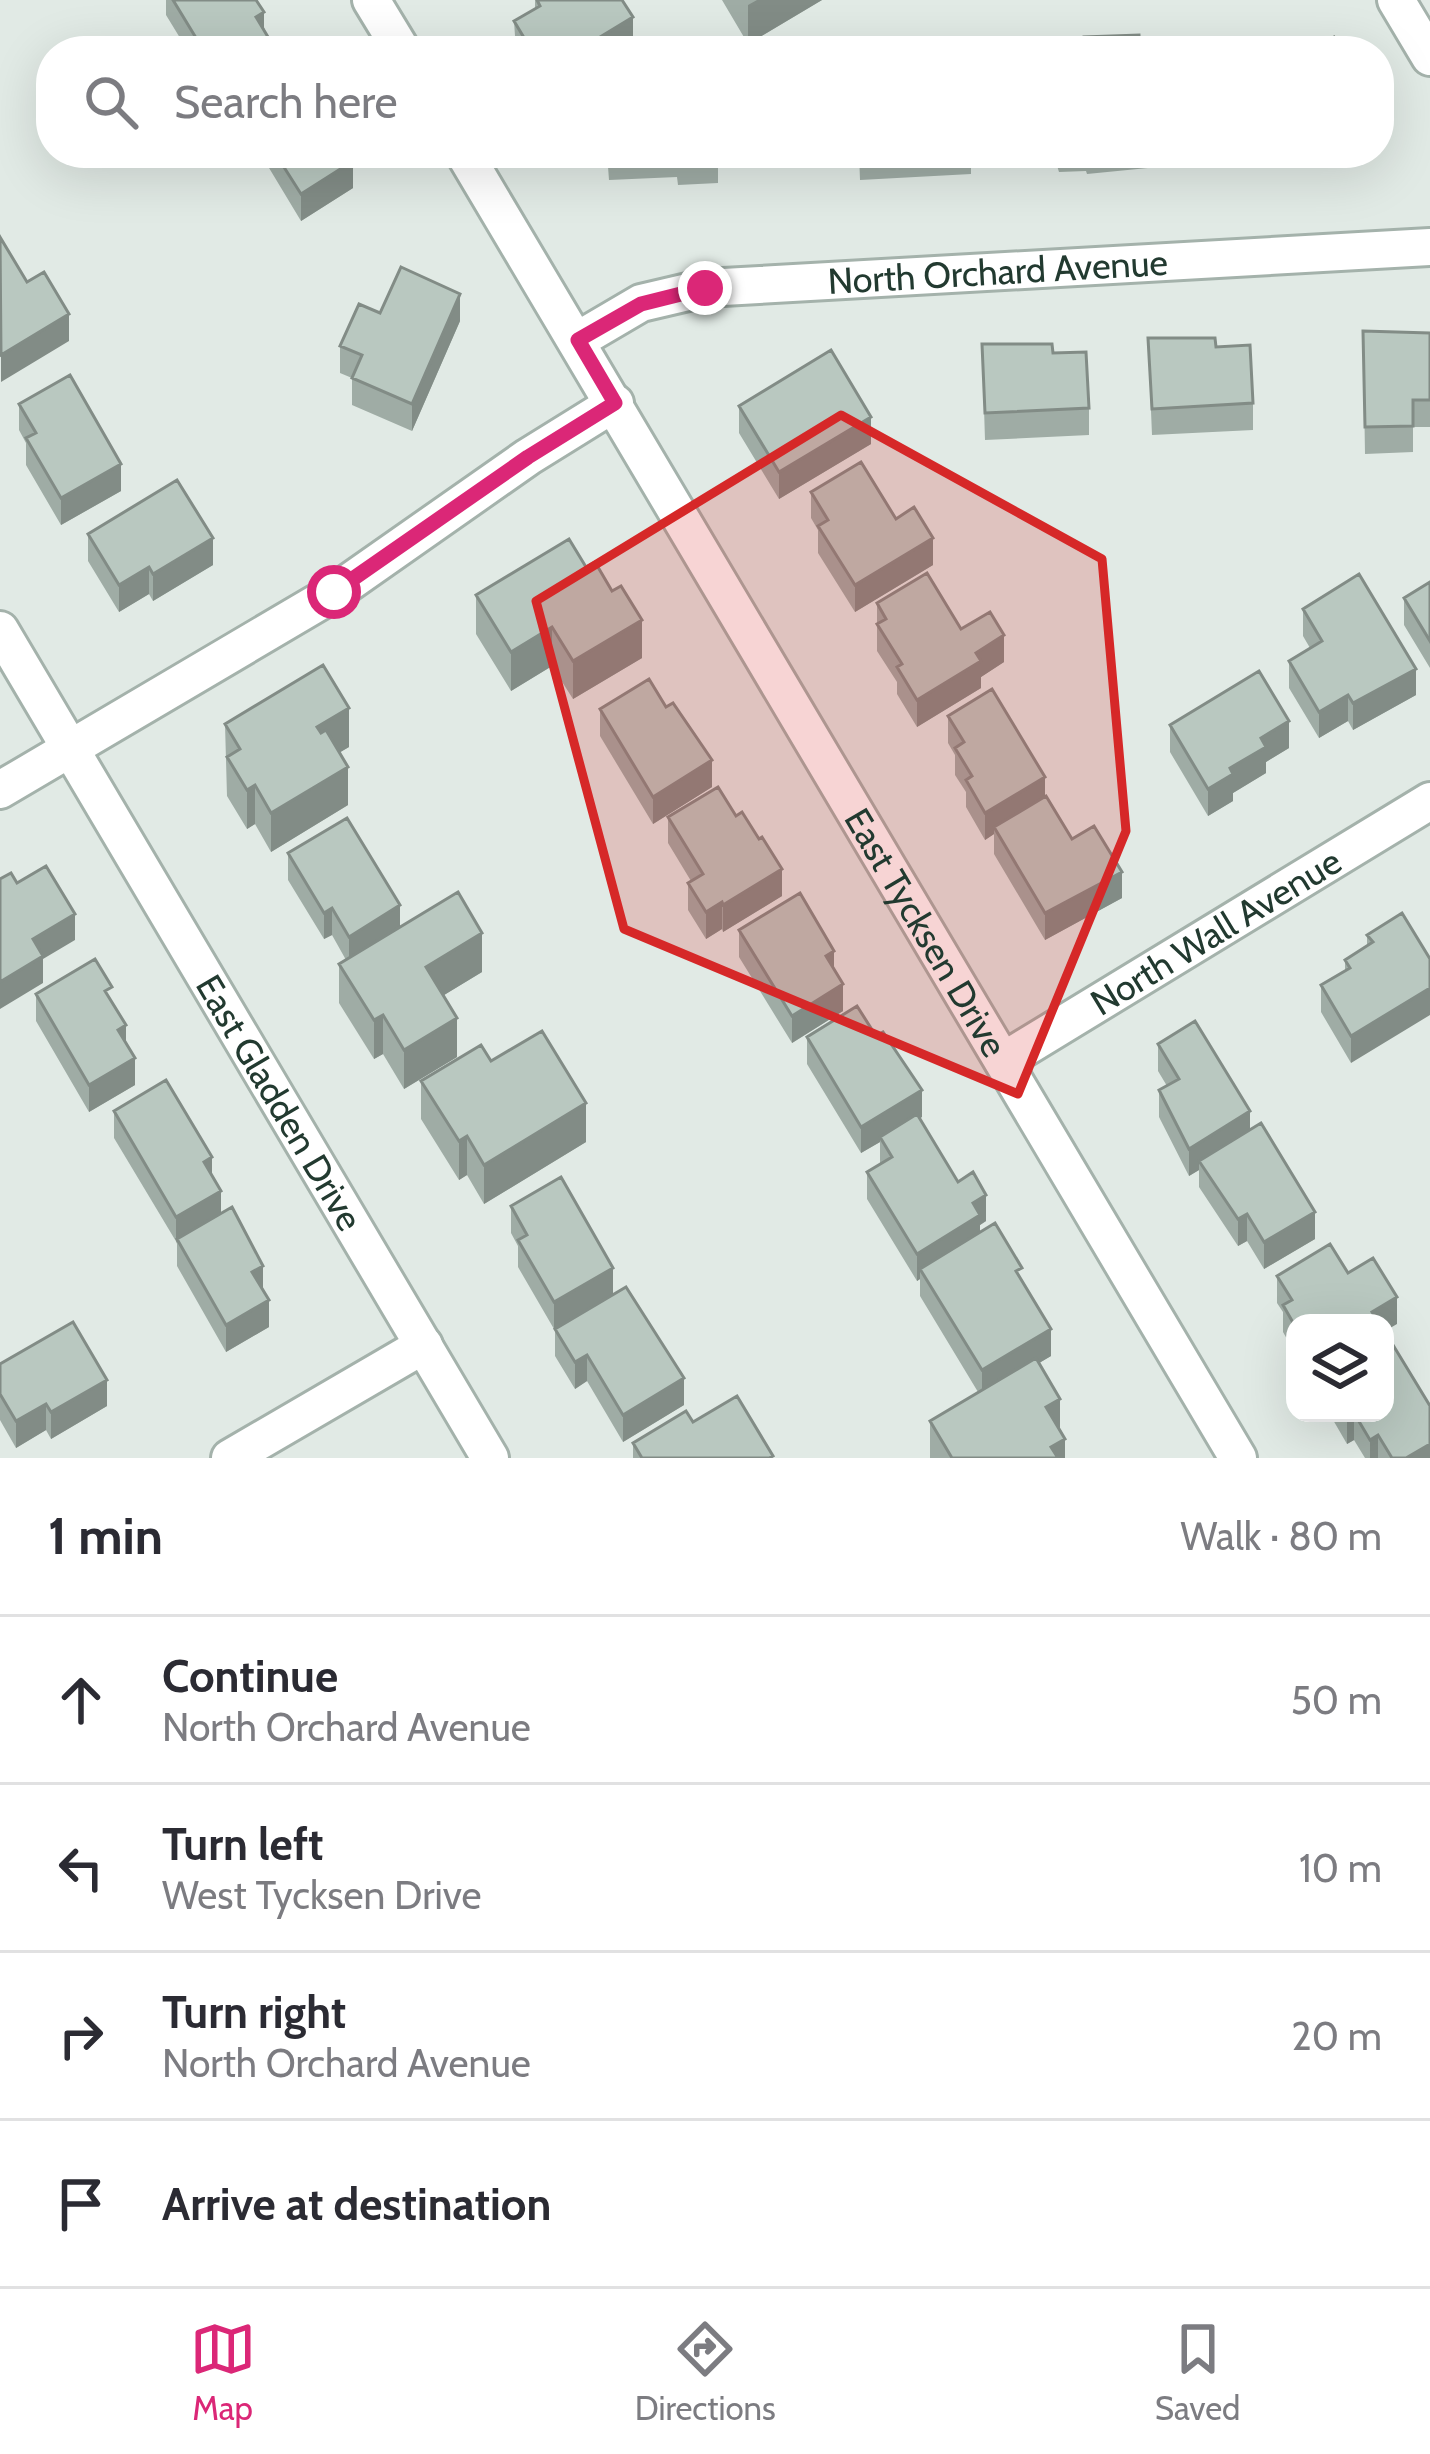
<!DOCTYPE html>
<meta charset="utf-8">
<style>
body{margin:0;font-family:Cabin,sans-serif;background:#f7f7f7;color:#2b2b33}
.controls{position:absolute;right:36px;bottom:36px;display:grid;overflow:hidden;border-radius:24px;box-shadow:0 12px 48px #0002}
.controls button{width:108px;height:108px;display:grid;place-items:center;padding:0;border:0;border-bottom:3px solid #e1e1e2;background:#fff;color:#2b2b33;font:60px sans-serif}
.stop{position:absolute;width:36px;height:36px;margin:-27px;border:9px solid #db2777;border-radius:50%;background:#fff}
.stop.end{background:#db2777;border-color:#fff;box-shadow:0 3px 12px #0008}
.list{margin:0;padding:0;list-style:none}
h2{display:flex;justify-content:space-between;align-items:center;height:156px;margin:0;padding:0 48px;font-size:51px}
h2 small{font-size:39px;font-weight:400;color:#7c7c81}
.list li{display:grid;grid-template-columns:78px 1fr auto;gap:36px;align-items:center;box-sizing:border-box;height:168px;padding:0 48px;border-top:3px solid #e1e1e2}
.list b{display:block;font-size:45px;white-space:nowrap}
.list p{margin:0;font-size:39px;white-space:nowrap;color:#7c7c81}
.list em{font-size:39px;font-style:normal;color:#7c7c81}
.icon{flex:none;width:66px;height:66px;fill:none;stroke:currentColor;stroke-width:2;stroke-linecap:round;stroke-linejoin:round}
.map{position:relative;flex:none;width:1430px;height:1458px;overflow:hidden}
.search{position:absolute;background:#fff;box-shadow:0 12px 48px #0002;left:36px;right:36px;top:36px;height:132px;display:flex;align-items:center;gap:30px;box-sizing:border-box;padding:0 42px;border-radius:48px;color:#7c7c81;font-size:45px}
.sheet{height:828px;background:#fff}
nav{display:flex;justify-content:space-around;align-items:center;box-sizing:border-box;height:168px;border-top:3px solid #e1e1e2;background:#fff;font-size:33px;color:#7c7c81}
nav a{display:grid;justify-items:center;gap:6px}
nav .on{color:#db2777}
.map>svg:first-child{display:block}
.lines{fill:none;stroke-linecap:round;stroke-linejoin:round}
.minor-casing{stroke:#a4b2ab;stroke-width:42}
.tertiary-casing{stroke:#a4b2ab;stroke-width:42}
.minor{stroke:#fff;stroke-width:36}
.tertiary{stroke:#fff;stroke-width:36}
.wall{fill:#9faca5}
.shaded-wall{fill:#828c86}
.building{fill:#b9c8c0;stroke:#828c86;stroke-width:3}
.route{stroke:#db2777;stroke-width:15}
.marked{fill:#d62828;fill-opacity:0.2;stroke:#d62828;stroke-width:9;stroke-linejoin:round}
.labels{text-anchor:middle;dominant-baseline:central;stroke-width:9;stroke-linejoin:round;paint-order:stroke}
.street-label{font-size:36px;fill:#223a30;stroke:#f1f7f3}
</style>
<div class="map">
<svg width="1430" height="1458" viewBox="0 0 1430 1458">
<rect width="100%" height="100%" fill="#e1eae5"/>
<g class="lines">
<!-- minor casing -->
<g class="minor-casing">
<g id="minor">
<path d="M 371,0 L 402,51"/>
<path id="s1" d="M 464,153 L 1238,1458"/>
<path id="s2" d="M 578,340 L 641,303 L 705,288 L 1430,247"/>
<path id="s3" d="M 0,630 L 490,1458"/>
<path d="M 0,790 L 334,593 L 528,457 L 615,403"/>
<path id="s4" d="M 1003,1061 L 1430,801"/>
<path d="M 230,1458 L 424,1345"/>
</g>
</g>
<!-- tertiary casing -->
<g class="tertiary-casing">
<path id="tertiary" d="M 1396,0 L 1430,57"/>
</g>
<!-- minor -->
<use href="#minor" class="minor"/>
<!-- tertiary -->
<use href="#tertiary" class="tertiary"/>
</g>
<!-- wall -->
<path class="wall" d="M 166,0 L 256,0 L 271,51 L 188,51 L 166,15 Z
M 535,0 L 622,0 L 633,44 L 621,51 L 516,51 L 514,21 L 535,9 Z
M 722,0 L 822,0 L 748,44 Z
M 260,153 L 348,153 L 353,188 L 301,221 Z
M 607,153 L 718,153 L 718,183 L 678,185 L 677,177 L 609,180 Z
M 859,153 L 971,153 L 971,174 L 860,180 Z
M 1053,153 L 1191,153 L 1191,157 L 1158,159 L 1158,167 L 1087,174 L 1086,171 L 1059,172 Z
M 1264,153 L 1297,153 L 1273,167 Z
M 380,313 L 460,321 L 412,431 L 352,405 L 352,378 L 340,373 L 340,346 Z
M 1363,331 L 1430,333 L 1430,427 L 1413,427 L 1413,452 L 1365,454 Z
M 1148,338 L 1216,347 L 1253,403 L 1253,430 L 1152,435 Z
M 982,344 L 1053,353 L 1089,408 L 1089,435 L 985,440 Z
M 19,404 L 121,491 L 61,525 L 26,465 L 26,443 L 19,430 Z
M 739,406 L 871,444 L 779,499 L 739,433 Z
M 811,492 L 896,519 L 933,565 L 855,612 L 818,553 L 818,530 L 811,518 Z
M 88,534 L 213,565 L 153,601 L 149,594 L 119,612 L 88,561 Z
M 1430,582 L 1430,668 L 1404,625 L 1404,598 Z
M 476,595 L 642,658 L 573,699 L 552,666 L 511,691 L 476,634 Z
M 877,603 L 961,629 L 1004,662 L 981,677 L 981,688 L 917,727 L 897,694 L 897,682 L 877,651 Z
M 1303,609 L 1416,695 L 1353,730 L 1348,721 L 1319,738 L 1289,688 L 1289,661 L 1310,648 L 1303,636 Z
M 600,709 L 712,787 L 653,824 L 600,736 Z
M 948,716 L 1045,797 L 1072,839 L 1122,898 L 1045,940 L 994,854 L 994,834 L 985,840 L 966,807 L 966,792 L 955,775 L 955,755 L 948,743 Z
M 225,724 L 349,747 L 340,752 L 348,805 L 271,852 L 255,824 L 247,829 L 227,796 Z
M 1170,725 L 1289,748 L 1266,762 L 1266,773 L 1233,793 L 1233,801 L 1208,816 L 1170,752 Z
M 668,817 L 782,896 L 723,932 L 722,929 L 706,939 L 688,910 L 688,883 L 691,881 L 668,843 Z
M 288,853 L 400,927 L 482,972 L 444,995 L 457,1057 L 404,1089 L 383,1054 L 374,1059 L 339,1003 L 339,964 L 346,960 L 332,935 L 324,939 L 288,880 Z
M 1402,913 L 1351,1063 L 1321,1012 L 1321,985 L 1345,971 L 1345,960 L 1367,946 L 1367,935 Z
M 739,930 L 843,1011 L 792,1043 L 739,957 Z
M 36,994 L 112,1002 L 126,1043 L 135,1085 L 89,1112 L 36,1021 Z
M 807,1037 L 922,1117 L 919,1118 L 958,1182 L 986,1221 L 980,1225 L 980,1232 L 1022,1280 L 1051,1356 L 1039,1363 L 1060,1431 L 1065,1458 L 930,1458 L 930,1421 L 978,1392 L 920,1296 L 920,1279 L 917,1281 L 867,1199 L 867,1172 L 880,1164 L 880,1142 L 861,1153 L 807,1064 Z
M 1158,1044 L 1250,1130 L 1315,1239 L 1264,1269 L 1247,1241 L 1238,1246 L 1199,1187 L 1199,1170 L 1189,1176 L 1159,1117 L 1159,1090 L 1167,1086 L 1158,1071 Z
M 491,1061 L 586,1142 L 484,1204 L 467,1175 L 459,1180 L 421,1119 L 421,1081 Z
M 114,1111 L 212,1177 L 221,1214 L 263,1290 L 269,1327 L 226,1352 L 177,1266 L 177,1243 L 114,1138 Z
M 561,1177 L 554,1329 L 518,1267 L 518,1246 L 511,1233 L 511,1206 Z
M 1348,1273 L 1397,1324 L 1295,1323 L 1295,1353 L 1283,1332 L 1283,1312 L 1277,1303 L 1277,1276 Z
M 555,1329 L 684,1405 L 623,1442 L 587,1381 L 575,1389 L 555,1356 Z
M 0,1364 L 107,1406 L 51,1439 L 46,1430 L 16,1448 L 0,1420 Z
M 1329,1413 L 1385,1413 L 1430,1458 L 1365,1458 L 1354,1440 L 1347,1444 Z
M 693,1422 L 773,1458 L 633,1458 L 633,1443 Z"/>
<!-- shaded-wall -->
<path class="shaded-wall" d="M 757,0 L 822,0 L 748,44 L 748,5 Z
M 264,12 L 264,39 L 256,17 Z
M 633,17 L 633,44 L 621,51 L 577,51 Z
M 271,42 L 271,51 L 256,51 Z
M 1273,153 L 1297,153 L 1273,167 Z
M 353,161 L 353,188 L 301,221 L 301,194 Z
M 460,294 L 460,321 L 412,431 L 412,404 Z
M 69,314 L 69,341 L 1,382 L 1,355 Z
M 871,417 L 871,444 L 779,499 L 779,472 Z
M 121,464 L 121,491 L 61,525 L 61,498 Z
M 213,538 L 213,565 L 153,601 L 153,574 Z
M 933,538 L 933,565 L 855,612 L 855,585 Z
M 149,567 L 149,594 L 119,612 L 119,585 Z
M 642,620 L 642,658 L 573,699 L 573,661 Z
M 552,627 L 552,666 L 511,691 L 511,652 Z
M 1004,635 L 1004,662 L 981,677 L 981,688 L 917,727 L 917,700 L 976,653 Z
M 1416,669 L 1416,695 L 1353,730 L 1353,703 Z
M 1348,695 L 1348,721 L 1319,738 L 1319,712 Z
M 349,708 L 349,747 L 317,766 L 317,727 Z
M 1289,721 L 1289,748 L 1266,762 L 1266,773 L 1233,793 L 1233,801 L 1208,816 L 1208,789 L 1261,738 Z
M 712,760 L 712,787 L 653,824 L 653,797 Z
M 348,767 L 348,805 L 271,852 L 271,813 Z
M 1045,777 L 1045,804 L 994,827 L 994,834 L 985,840 L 985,813 Z
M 255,785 L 255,824 L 247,829 L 247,790 Z
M 782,869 L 782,896 L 723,932 L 723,905 Z
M 1122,872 L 1122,898 L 1045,940 L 1045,913 Z
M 722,902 L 722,929 L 706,939 L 706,912 Z
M 400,905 L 400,932 L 349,964 L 349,937 Z
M 332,908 L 332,935 L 324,939 L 324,913 Z
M 75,914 L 75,940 L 43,959 L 43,983 L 0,1009 L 0,982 L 33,939 Z
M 482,933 L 482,972 L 426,1006 L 426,967 Z
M 834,951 L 834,978 L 826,956 Z
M 843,984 L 843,1011 L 792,1043 L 792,1016 Z
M 1430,988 L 1430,1015 L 1351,1063 L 1351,1036 Z
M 383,1015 L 383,1054 L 374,1059 L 374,1020 Z
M 457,1018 L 457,1057 L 404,1089 L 404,1050 Z
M 126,1025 L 126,1052 L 118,1030 Z
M 135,1058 L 135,1085 L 89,1112 L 89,1085 Z
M 922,1090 L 922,1117 L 882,1141 L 880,1137 L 880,1142 L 861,1153 L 861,1127 Z
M 586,1103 L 586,1142 L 484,1204 L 484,1165 Z
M 1250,1111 L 1250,1138 L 1199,1161 L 1199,1170 L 1189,1176 L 1189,1149 Z
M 467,1136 L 467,1175 L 459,1180 L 459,1141 Z
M 212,1157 L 212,1184 L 204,1162 Z
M 221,1191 L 221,1218 L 177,1239 L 176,1244 L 176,1217 Z
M 986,1195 L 986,1221 L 980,1225 L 980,1242 L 920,1269 L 920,1279 L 917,1281 L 917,1254 L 973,1203 Z
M 1315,1212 L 1315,1239 L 1264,1269 L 1264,1242 Z
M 1247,1214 L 1247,1241 L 1238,1246 L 1238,1219 Z
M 263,1266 L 263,1293 L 252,1272 Z
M 613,1268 L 613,1294 L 554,1329 L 554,1302 Z
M 1397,1297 L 1397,1324 L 1385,1331 L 1385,1323 L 1372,1323 L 1372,1312 Z
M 269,1300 L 269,1327 L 226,1352 L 226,1325 Z
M 1051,1329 L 1051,1356 L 982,1397 L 982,1370 Z
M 587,1355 L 587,1381 L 575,1389 L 575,1362 Z
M 684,1378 L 684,1405 L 623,1442 L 623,1415 Z
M 107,1380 L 107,1406 L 51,1439 L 51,1412 Z
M 1060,1399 L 1060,1437 L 1046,1407 Z
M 46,1404 L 46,1430 L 16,1448 L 16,1421 Z
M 1354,1413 L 1354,1440 L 1347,1444 L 1347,1417 Z
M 1378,1435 L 1378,1458 L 1370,1458 L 1370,1440 Z
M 1065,1439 L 1065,1458 L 1051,1458 L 1051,1447 Z
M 1430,1444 L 1430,1458 L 1406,1458 Z"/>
<!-- building -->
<path class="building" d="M 173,0 L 256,0 L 264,12 L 256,17 L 271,42 L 256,51 L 204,51 Z
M 537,0 L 622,0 L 633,17 L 577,51 L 532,51 L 514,21 L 540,6 Z
M 1139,35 L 1140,51 L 1084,51 L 1084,37 Z
M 1334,37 L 1342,51 L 1310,51 Z
M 275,153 L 348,153 L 353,161 L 301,194 Z
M 678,153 L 718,153 L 718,156 L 678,158 Z
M 0,237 L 27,282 L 44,272 L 69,314 L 1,355 Z
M 401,267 L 460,294 L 412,404 L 352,378 L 362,355 L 340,346 L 359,304 L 380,313 Z
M 1363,331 L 1430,333 L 1430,400 L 1413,400 L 1413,426 L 1365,427 Z
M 1148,338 L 1215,338 L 1216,347 L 1250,345 L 1253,403 L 1152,409 Z
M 982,344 L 1052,344 L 1053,353 L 1086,352 L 1089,408 L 985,413 Z
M 831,350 L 871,417 L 779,472 L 739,406 Z
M 70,375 L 121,464 L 61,498 L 26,438 L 36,433 L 19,404 Z
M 861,462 L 896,519 L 914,507 L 933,538 L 855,585 L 818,526 L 828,520 L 811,492 Z
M 177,480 L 213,538 L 153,574 L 149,567 L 119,585 L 88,534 Z
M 569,539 L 586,567 L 595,562 L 612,591 L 621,586 L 642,620 L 573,661 L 552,627 L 511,652 L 476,595 Z
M 927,573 L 961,629 L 990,612 L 1004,635 L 976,653 L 981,661 L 917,700 L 897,667 L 902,664 L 877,624 L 886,619 L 877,603 Z
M 1359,574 L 1416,669 L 1353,703 L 1348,695 L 1319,712 L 1289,661 L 1322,641 L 1303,609 Z
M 1430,582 L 1430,641 L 1404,598 Z
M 323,665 L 349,708 L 317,727 L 321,733 L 326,730 L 348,767 L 271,813 L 255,785 L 247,790 L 227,757 L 240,749 L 225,724 Z
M 1259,671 L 1289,721 L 1261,738 L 1266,747 L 1230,768 L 1233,774 L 1208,789 L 1170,725 Z
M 649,679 L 666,707 L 673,703 L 712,760 L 653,797 L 600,709 Z
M 992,689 L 1045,777 L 985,813 L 966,780 L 972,776 L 955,748 L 964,742 L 948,716 Z
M 718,787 L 736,816 L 742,812 L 759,839 L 762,837 L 782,869 L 723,905 L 722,902 L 706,912 L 688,883 L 703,874 L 668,817 Z
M 1046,796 L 1072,839 L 1094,826 L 1122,872 L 1045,913 L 994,827 Z
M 347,818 L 400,905 L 349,937 L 332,908 L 324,913 L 288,853 Z
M 46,866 L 75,914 L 33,939 L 43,956 L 0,982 L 0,879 L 11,873 L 17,883 Z
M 458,892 L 482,933 L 426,967 L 457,1018 L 404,1050 L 383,1015 L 374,1020 L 339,964 Z
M 800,893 L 834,951 L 826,956 L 843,984 L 792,1016 L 739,930 Z
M 1402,913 L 1430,959 L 1430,988 L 1351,1036 L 1321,985 L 1350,968 L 1345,960 L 1373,942 L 1367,935 Z
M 95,959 L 112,987 L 105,991 L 126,1025 L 118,1030 L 135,1058 L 89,1085 L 36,994 Z
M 857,1006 L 876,1036 L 883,1032 L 922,1090 L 861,1127 L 807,1037 Z
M 1195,1021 L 1250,1111 L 1189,1149 L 1159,1090 L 1179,1079 L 1158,1044 Z
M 542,1031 L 586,1103 L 484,1165 L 467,1136 L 459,1141 L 421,1081 L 481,1045 L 491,1061 Z
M 166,1080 L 212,1157 L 204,1162 L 221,1191 L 176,1217 L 114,1111 Z
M 917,1114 L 958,1182 L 973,1172 L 986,1195 L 973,1203 L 980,1215 L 917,1254 L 867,1172 L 892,1157 L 880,1137 Z
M 1261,1123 L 1315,1212 L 1264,1242 L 1247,1214 L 1238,1219 L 1199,1161 Z
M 561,1177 L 613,1268 L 554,1302 L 518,1240 L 527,1235 L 511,1206 Z
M 232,1207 L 263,1266 L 252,1272 L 269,1300 L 226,1325 L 177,1239 Z
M 995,1223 L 1022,1268 L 1016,1271 L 1051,1329 L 982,1370 L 920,1269 Z
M 1330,1244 L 1348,1273 L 1373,1258 L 1397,1297 L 1372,1312 L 1379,1323 L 1295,1323 L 1295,1326 L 1283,1305 L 1292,1300 L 1277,1276 Z
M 626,1287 L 684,1378 L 623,1415 L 587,1355 L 575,1362 L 555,1329 Z
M 73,1322 L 107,1380 L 51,1412 L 46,1404 L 16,1421 L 0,1394 L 0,1364 Z
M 1393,1345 L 1430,1406 L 1430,1444 L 1406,1458 L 1392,1458 L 1378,1435 L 1370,1440 L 1354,1413 L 1385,1413 L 1385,1350 Z
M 1036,1358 L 1060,1399 L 1046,1407 L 1065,1439 L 1051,1447 L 1058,1458 L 952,1458 L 930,1421 Z
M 737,1396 L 773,1456 L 769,1458 L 642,1458 L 633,1443 L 686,1411 L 693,1422 Z"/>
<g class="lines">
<!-- route -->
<path class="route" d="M 334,592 L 528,457 L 615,403 L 578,340 L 641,304 L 705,288"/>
</g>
<!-- marked area -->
<path class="marked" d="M 841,415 L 1102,559 L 1126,831 L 1018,1094 L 624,929 L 536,601 Z"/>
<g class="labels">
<!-- street labels -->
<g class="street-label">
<text stroke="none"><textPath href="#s2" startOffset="432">North Orchard Avenue</textPath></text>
<text stroke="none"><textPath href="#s1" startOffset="906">East Tycksen Drive</textPath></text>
<text stroke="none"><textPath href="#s4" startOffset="249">North Wall Avenue</textPath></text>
<text stroke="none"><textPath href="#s3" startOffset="549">East Gladden Drive</textPath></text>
</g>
</g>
</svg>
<div class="controls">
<button><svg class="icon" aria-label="layers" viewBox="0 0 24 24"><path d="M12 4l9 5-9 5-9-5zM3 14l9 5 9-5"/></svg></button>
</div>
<div class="stop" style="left:334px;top:592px"></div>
<div class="stop end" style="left:705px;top:288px"></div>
<div class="search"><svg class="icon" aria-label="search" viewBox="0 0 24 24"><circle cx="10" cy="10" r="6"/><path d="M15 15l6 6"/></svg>Search here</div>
</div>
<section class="sheet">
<h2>1 min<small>Walk · 80 m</small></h2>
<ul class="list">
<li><svg class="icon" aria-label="ahead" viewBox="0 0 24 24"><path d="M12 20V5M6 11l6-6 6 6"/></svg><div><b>Continue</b><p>North Orchard Avenue</p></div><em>50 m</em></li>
<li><svg class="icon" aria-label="left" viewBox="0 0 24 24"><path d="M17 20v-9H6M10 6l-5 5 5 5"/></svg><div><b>Turn left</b><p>West Tycksen Drive</p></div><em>10 m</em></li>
<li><svg class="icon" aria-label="right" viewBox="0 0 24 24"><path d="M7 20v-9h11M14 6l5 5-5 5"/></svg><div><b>Turn right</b><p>North Orchard Avenue</p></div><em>20 m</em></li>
<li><svg class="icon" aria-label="arrive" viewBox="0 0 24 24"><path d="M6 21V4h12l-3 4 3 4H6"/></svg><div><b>Arrive at destination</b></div></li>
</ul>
</section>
<nav>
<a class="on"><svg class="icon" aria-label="map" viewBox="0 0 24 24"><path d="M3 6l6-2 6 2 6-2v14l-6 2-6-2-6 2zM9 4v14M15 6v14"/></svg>Map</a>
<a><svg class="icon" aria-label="directions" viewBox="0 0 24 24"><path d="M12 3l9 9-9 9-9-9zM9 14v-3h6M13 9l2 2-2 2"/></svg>Directions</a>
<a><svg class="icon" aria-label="saved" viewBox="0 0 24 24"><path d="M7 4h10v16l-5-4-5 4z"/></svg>Saved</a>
</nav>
